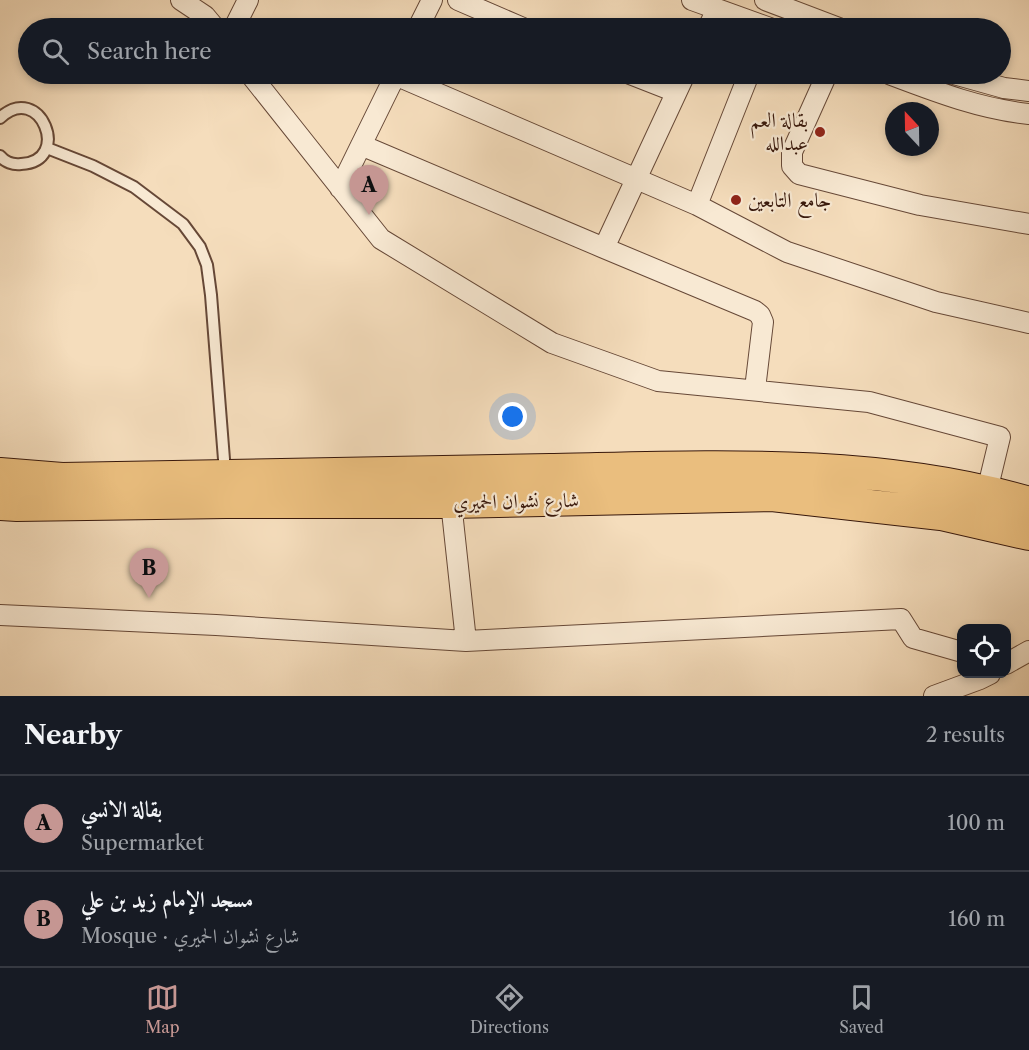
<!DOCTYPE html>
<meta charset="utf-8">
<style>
body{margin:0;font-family:"Libre Caslon Text",Amiri,serif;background:#20242c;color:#f1f3f6}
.controls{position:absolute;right:18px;bottom:18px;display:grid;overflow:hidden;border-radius:12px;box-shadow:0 3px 9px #0003}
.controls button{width:54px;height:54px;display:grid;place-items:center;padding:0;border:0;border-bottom:2px solid #363941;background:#171b24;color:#f1f3f6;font:30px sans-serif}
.compass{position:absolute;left:885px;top:102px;width:54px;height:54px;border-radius:50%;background:#171b24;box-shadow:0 3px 9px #0003;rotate:338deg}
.you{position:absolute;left:513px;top:417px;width:21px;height:21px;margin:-15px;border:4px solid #fff;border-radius:50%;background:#1a73e8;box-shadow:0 0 0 9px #1a73e833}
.badge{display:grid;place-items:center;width:39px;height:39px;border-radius:50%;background:#c59692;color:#111;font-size:20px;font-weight:700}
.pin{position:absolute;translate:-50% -50px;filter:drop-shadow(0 2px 3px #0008)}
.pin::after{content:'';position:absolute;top:32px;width:21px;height:18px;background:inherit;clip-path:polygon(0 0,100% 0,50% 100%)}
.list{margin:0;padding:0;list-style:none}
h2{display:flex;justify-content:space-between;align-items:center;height:78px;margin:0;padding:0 24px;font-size:26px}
h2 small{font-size:20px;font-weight:400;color:#9ea1a6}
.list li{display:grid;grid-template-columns:39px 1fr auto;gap:18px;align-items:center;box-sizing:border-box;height:96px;padding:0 24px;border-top:2px solid #363941}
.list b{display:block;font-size:22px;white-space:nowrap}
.list p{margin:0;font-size:20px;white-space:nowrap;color:#9ea1a6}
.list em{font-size:20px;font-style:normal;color:#9ea1a6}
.icon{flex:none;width:33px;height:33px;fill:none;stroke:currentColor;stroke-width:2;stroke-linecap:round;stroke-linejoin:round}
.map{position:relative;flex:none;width:1029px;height:696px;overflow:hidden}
.search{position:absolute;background:#171b24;box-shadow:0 3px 9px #0003;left:18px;right:18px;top:18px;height:66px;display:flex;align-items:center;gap:15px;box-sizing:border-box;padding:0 21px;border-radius:33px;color:#9ea1a6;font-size:22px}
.sheet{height:270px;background:#171b24}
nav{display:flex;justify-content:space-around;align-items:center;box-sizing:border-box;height:84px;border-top:2px solid #363941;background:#171b24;font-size:16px;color:#9ea1a6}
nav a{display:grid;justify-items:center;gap:3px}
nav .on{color:#c59692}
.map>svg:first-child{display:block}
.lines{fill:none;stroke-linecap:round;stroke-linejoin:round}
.service-casing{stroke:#664837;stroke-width:14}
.minor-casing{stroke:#664837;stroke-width:22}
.primary-casing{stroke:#37170b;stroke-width:34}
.service{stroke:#f8e9d3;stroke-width:10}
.minor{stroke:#f8e9d3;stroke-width:20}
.primary{stroke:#eabe7e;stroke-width:32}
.poi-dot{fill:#8f2418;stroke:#f8e9d3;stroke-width:2}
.labels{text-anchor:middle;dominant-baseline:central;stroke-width:4.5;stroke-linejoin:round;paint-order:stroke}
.poi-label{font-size:20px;fill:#37170b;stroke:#f8e9d3;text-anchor:end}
.street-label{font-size:20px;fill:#37170b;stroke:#f8e9d3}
</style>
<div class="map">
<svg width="1029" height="696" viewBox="0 0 1029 696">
<rect width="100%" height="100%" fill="#f5ddbc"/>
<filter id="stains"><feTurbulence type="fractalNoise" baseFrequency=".00333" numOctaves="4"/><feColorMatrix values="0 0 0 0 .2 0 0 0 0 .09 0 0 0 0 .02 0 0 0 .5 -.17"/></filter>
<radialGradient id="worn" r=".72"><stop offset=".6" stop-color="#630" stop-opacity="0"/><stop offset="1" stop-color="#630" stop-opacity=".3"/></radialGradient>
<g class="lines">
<!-- service casing -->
<g class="service-casing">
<path id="service" d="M 0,118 C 40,80 73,162 21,164 C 13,165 5,162 0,156
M 47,148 L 93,166 L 134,187 L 183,224 L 200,247 L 207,265 L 211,295 L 225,472"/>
</g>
<!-- minor casing -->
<g class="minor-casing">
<path id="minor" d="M 181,0 L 205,16 L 215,28
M 458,0 L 523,28
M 692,0 L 770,28
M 765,0 L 839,28
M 234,28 L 248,0
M 418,28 L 432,0
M 708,28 L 717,9
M 250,74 L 381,239 L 552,343 L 658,381 L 869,402 L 1000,437 L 987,491
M 630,74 L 676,92
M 685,74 L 604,248 L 755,311 L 760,315 L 763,322 L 755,389
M 827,74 L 792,152 L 792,166 L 799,174 L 920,205 L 1029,224
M 889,74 C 934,91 980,109 1029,114
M 954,74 L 1004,88 L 1029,91
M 395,75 L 697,205 L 787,252 L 936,302 L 1029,323
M 361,145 L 604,248
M 340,188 L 396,74
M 697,205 L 749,74
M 451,502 L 466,641
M 0,615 L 216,625 L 466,641 L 901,619 L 913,638 L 962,652
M 1006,664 L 1029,651
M 934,696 L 980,679 L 990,674"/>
</g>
<!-- primary casing -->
<g class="primary-casing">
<path id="primary" d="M 0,474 L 62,479 C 224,476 387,473 550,470 C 709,467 875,458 1029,503
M 0,504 L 17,505 L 226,502 L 451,502 L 772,495 L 941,514 L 1029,534"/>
</g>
<!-- service -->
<use href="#service" class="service"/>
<!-- minor -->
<use href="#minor" class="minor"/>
<!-- primary -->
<use href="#primary" class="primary"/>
</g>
<!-- markers -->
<g class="poi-dot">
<circle cx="820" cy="132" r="6"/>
<circle cx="736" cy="200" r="6"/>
</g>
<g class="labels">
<!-- poi labels -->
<g class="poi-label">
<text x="808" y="120">بقالة العم<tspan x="808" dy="23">عبدالله</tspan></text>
<text x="748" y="200" text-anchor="start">جامع التابعين</text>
</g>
<!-- street labels -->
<g class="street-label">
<text transform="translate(516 501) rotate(-1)">شارع نشوان الحميري</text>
</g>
</g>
<rect width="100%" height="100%" filter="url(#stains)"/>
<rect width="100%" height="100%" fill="url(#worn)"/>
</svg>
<div class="controls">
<button><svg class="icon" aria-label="locate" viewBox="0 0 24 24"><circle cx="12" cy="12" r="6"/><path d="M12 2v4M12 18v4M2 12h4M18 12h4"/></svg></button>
</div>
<svg class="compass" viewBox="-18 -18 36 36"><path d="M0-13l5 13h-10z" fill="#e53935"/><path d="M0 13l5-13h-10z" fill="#9ea1a6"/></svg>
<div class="you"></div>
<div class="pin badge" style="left:369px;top:215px">A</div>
<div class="pin badge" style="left:149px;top:598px">B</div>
<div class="search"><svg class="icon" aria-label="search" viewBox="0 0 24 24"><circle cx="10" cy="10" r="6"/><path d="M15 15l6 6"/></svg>Search here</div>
</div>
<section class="sheet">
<h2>Nearby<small>2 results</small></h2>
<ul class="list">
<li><span class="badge">A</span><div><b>بقالة الانسي</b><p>Supermarket</p></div><em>100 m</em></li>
<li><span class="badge">B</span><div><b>مسجد الإمام زيد بن علي</b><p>Mosque · شارع نشوان الحميري</p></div><em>160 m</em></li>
</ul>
</section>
<nav>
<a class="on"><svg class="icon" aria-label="map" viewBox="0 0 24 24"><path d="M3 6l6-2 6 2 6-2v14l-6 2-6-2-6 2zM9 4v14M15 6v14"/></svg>Map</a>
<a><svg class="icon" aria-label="directions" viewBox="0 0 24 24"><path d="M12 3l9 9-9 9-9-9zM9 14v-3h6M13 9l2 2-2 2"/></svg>Directions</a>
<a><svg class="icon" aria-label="saved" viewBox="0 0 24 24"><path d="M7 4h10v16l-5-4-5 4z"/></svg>Saved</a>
</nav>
